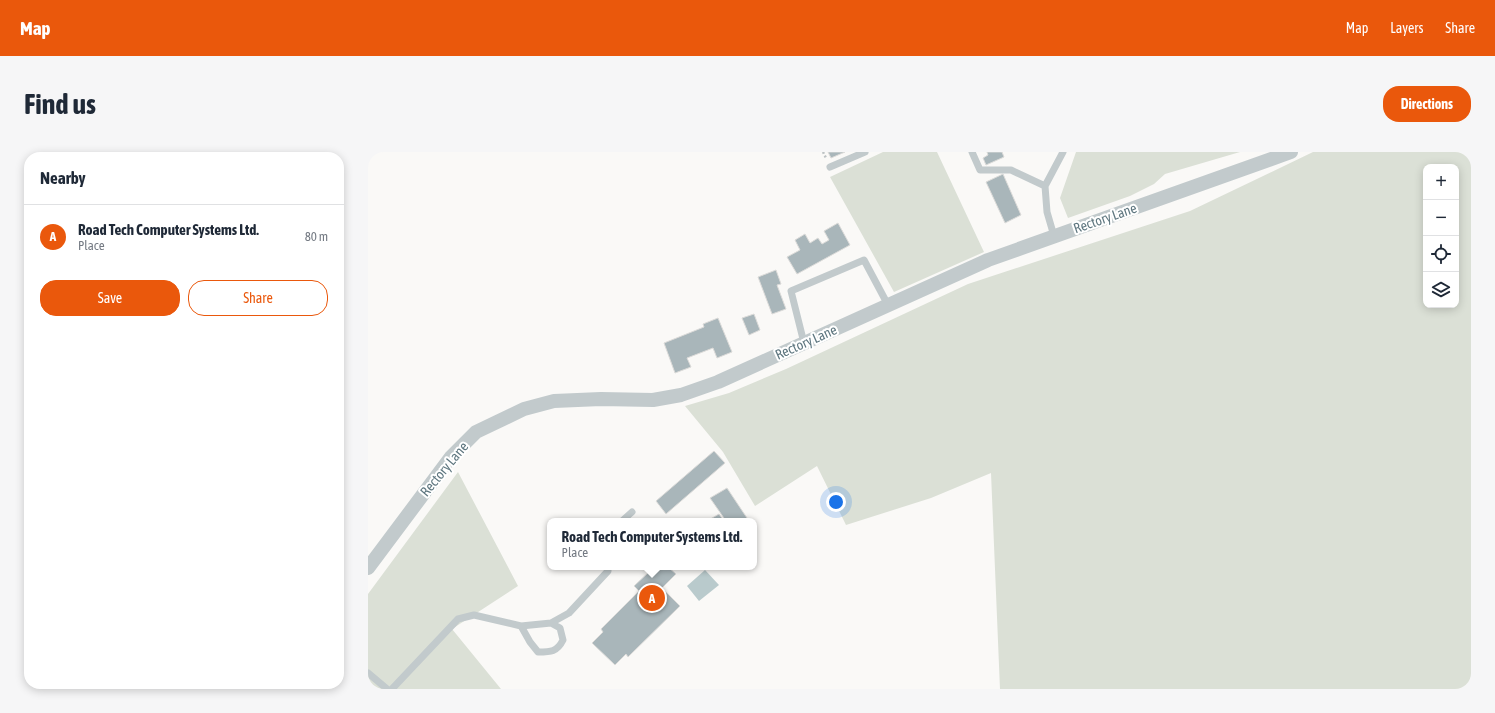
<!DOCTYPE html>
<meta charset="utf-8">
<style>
body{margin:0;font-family:"Asap Condensed",sans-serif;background:#f6f6f7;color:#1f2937}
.controls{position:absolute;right:12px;top:12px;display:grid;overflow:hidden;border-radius:8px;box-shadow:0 2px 10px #0003}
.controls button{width:36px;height:36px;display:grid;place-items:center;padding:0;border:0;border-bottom:1px solid #e0e1e3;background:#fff;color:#1f2937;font:20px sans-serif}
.you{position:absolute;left:468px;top:350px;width:14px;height:14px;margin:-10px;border:3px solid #fff;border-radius:50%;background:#1a73e8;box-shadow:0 0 0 6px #1a73e833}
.badge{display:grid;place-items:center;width:26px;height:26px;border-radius:50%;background:#ea580c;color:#fff;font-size:13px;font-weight:700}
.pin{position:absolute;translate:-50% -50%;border:2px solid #fff;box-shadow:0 1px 4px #0006}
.popup{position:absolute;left:179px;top:366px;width:210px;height:52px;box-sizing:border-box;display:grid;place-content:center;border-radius:8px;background:#fff;filter:drop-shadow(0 1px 3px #0005);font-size:13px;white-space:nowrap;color:#747a83}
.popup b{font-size:15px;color:#1f2937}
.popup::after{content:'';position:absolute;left:50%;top:100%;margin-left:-8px;border:8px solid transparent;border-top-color:#fff}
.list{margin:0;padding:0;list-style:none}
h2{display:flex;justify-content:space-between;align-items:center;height:52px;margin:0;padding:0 16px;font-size:17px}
h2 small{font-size:13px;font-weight:400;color:#747a83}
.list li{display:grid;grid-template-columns:26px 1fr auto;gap:12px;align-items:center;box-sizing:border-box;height:64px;padding:0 16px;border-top:1px solid #e0e1e3}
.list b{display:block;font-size:15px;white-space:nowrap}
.list p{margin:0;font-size:13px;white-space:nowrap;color:#747a83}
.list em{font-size:13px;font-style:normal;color:#747a83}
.actions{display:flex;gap:8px;padding:12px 16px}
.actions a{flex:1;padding:9px 0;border:1px solid #ea580c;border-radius:16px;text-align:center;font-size:14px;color:#ea580c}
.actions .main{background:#ea580c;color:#fff}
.icon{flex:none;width:22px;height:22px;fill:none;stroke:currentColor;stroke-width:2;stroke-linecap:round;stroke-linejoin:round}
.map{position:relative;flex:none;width:1103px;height:537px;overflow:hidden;border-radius:16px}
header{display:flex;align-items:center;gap:24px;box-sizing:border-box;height:56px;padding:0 20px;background:#ea580c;color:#fff}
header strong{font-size:19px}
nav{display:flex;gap:22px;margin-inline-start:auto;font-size:14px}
.intro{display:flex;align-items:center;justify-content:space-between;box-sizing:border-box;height:96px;padding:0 24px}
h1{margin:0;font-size:28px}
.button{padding:10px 18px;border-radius:16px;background:#ea580c;color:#fff;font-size:14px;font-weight:700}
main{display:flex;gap:24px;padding:0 24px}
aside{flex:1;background:#fff;border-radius:16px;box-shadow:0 2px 10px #0003}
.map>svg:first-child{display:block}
.green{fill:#dbe0d6;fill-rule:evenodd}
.water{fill:#b9cacc}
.building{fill:#a9b6ba;stroke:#dcdbd9}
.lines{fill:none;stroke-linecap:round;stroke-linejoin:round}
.path{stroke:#bdc2c4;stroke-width:2.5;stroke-dasharray:2 2;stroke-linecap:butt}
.lane{stroke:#c2cacc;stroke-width:7}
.street{stroke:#c2cacc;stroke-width:14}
.labels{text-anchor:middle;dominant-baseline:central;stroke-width:4;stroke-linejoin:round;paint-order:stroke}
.street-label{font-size:14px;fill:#5e767f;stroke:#fff}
</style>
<header>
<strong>Map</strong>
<nav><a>Map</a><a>Layers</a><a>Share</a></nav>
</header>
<div class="intro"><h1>Find us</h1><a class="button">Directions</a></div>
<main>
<aside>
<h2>Nearby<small></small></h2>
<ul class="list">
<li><span class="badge">A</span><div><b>Road Tech Computer Systems Ltd.</b><p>Place</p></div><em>80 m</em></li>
</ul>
<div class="actions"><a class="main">Save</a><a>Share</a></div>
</aside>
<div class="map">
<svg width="1103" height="537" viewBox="0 0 1103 537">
<rect width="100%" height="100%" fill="#faf9f7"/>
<!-- green -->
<path class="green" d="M 515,0 L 569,0 L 616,100 L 526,140 L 462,25 Z
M 708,0 L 872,0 L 797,22 L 786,32 L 762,44 L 700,66 L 692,46 Z
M 945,0 L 1103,0 L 1103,537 L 632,537 L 623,321 L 563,346 L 478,373 L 449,314 L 387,354 L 355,300 L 317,254 L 361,241 L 418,217 L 600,132 L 822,59 ZM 1058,15 L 1088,15 L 1088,153 L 1058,153 Z
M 90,320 L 150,434 L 84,477 L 133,537 L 0,537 L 0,442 Z"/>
<!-- water -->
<path class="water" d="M 337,418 L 351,433 L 331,449 L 319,434 Z"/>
<!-- building -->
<path class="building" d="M 460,0 L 477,0 L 463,6 Z
M 619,0 L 634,0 L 636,5 L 618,13 L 615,6 L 620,3 Z
M 635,22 L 653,63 L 637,71 L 618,30 Z
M 470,71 L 482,93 L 429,122 L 419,105 L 432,98 L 427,88 L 437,82 L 442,91 L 450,86 L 454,92 L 461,88 L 456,79 Z
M 408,118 L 413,132 L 409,133 L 418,157 L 404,162 L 390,125 Z
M 386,162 L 392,178 L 381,183 L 374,166 Z
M 350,166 L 364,200 L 349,206 L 345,196 L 319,206 L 323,215 L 307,221 L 296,191 L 336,175 L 335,172 Z
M 346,299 L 357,311 L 298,362 L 288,349 Z
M 359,336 L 379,366 L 374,369 L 358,369 L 342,346 Z
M 351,362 L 356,369 L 339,369 Z
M 277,415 L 300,415 L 308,422 L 294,436 L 312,454 L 260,505 L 258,502 L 247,513 L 224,491 L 235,480 L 233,477 L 271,439 L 266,434 L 282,419 Z"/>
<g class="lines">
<!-- path -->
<path class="path" d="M 455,0 L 458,6"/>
<!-- lane -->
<path class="lane" d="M 604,0 L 612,18 L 643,18 L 677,34
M 462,15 L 497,0
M 686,84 L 679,60 L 677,34 L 695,0
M 436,191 L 423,139 L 496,108 L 520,153
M 254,369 L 264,360
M 183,471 L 201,461 L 240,419 L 240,415
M 0,521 L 19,537
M 24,537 L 90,467 L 106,463 L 153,474 L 162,490 L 170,500 C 183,500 189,500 195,488 L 192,476 L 183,471 L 153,474"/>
<!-- street -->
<path class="street" d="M 0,416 L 83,305 L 108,280 L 156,257 L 186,249 L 233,247 L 285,248 L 313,243 L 350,230 L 620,108 L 923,0"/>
</g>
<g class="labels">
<!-- street labels -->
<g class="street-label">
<text transform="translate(737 66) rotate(-19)">Rectory Lane</text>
<text transform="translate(438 190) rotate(-24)">Rectory Lane</text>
<text transform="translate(76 317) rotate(-50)">Rectory Lane</text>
</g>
</g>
</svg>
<div class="controls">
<button>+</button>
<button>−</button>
<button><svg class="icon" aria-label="locate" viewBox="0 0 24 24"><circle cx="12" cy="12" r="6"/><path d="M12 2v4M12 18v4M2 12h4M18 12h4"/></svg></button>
<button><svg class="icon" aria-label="layers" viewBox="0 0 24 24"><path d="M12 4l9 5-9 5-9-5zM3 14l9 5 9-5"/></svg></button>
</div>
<div class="you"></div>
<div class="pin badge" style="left:284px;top:446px">A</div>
<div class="popup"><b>Road Tech Computer Systems Ltd.</b>Place</div>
</div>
</main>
